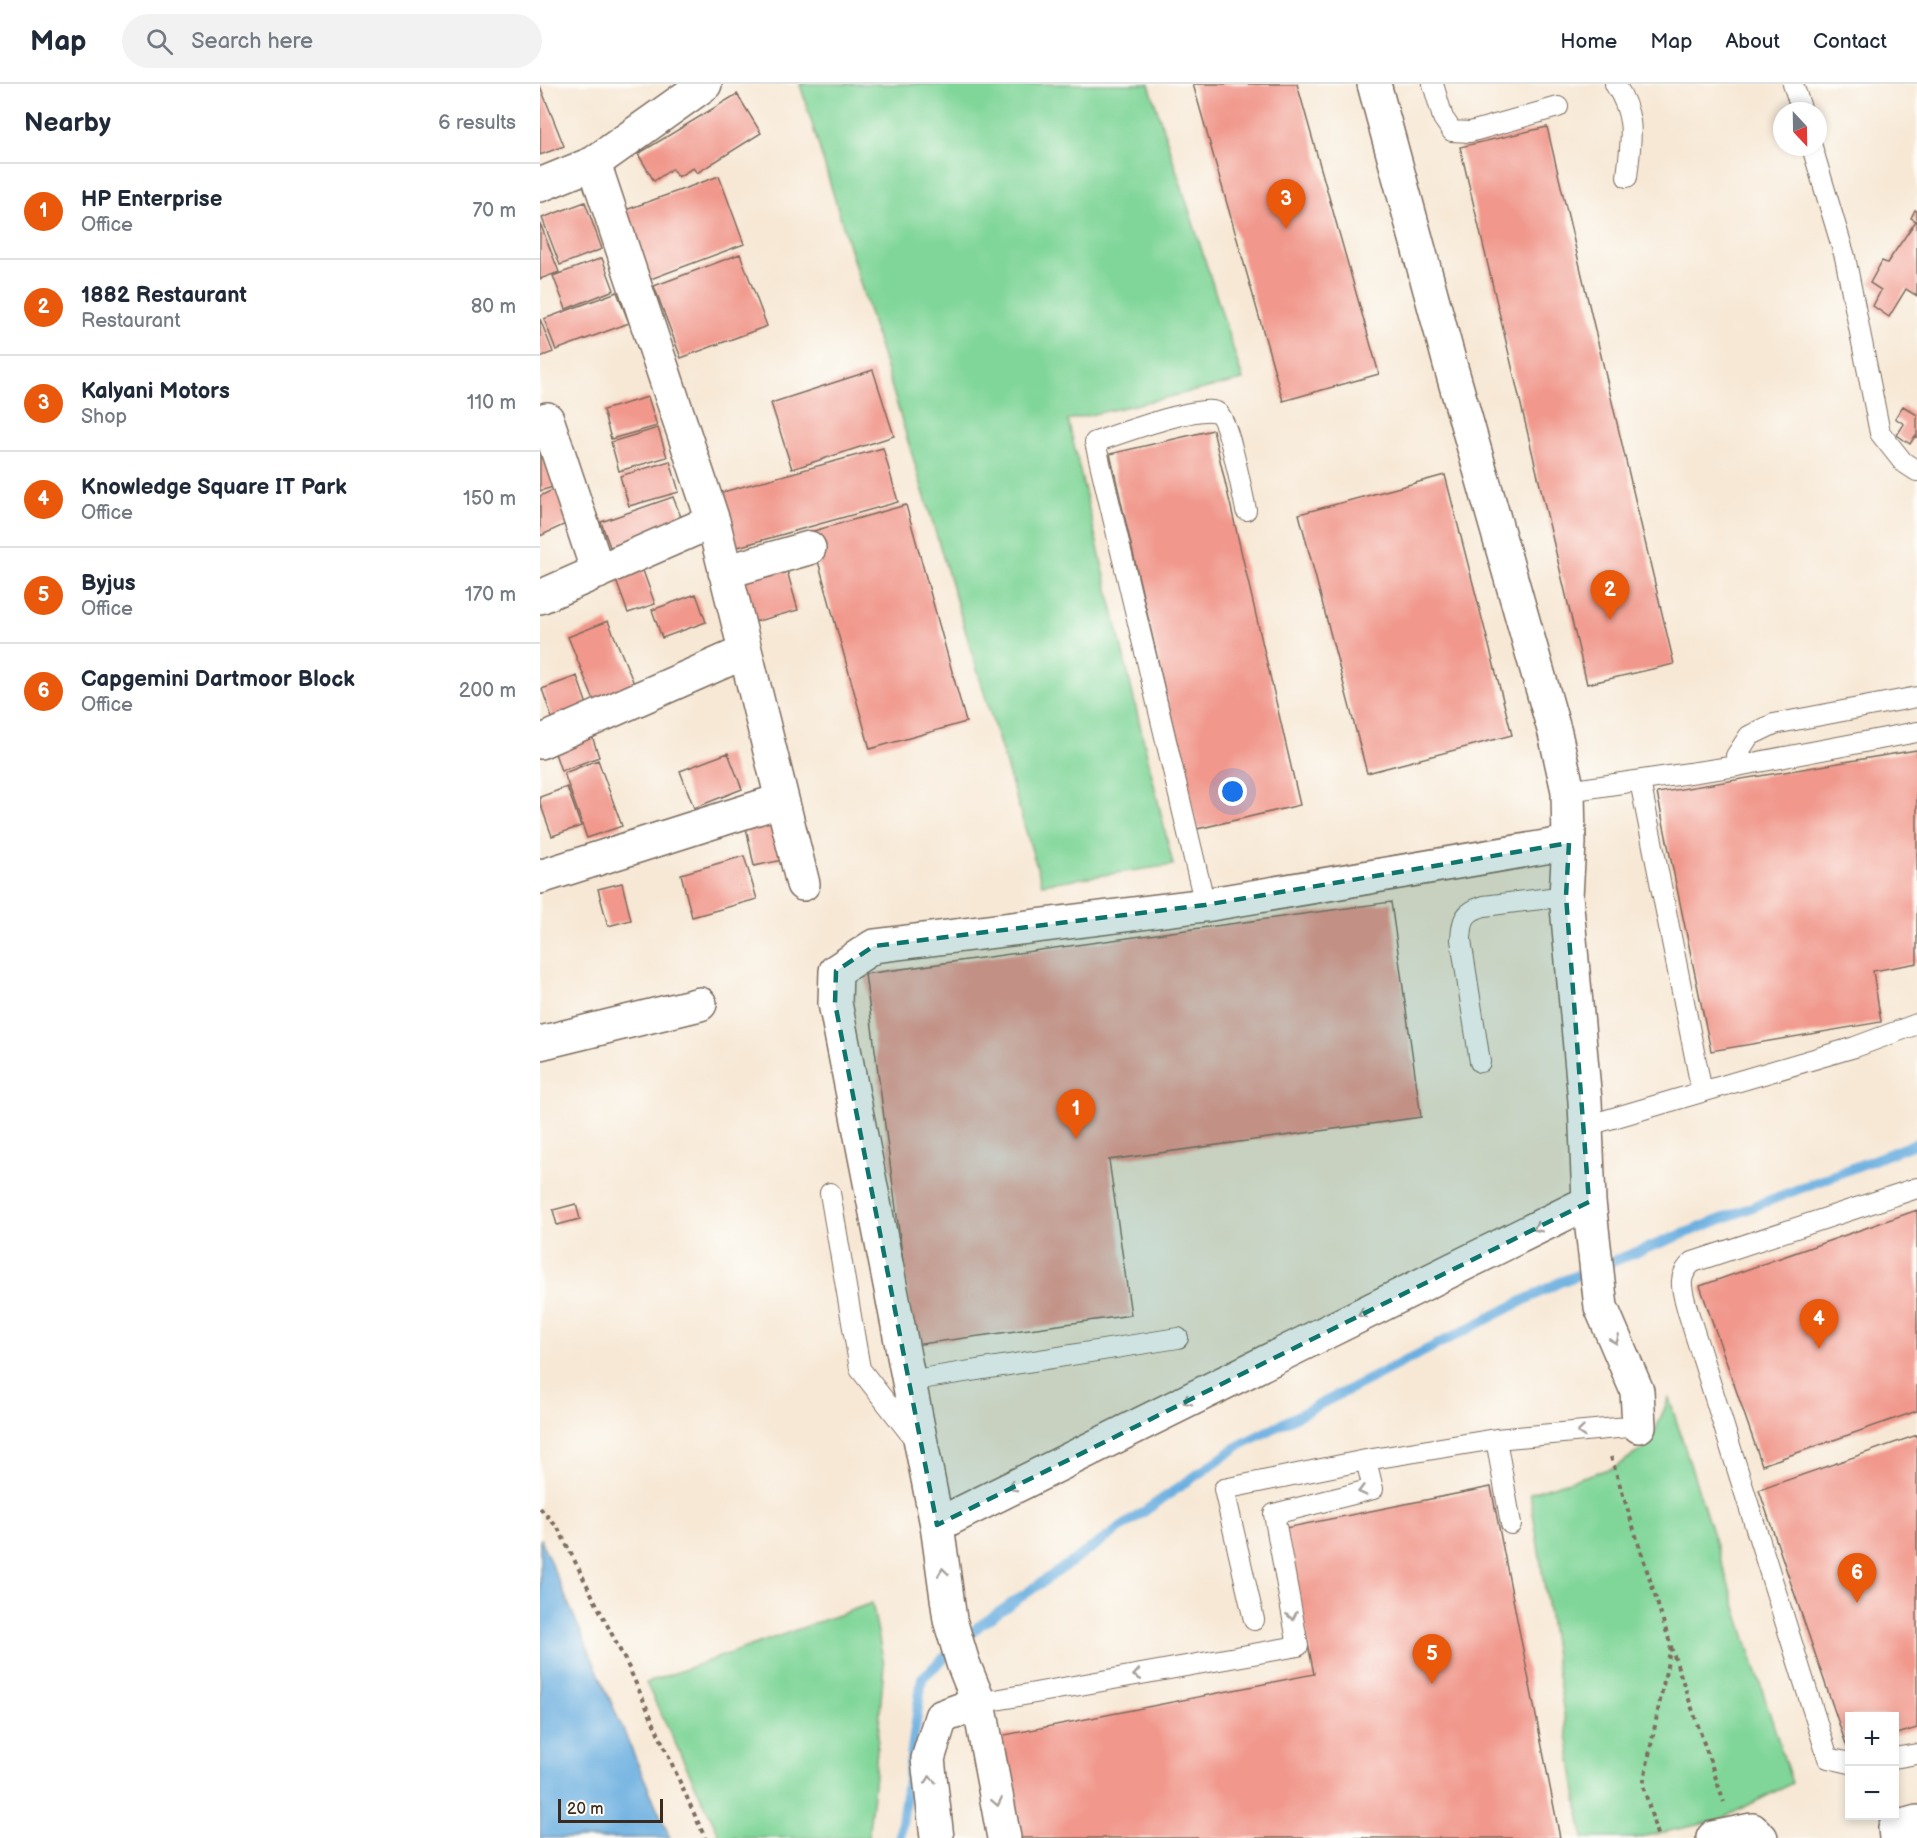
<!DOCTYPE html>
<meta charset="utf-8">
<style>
body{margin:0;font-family:"Balsamiq Sans",sans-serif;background:#f2f2f3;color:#1f2937}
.controls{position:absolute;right:18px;bottom:18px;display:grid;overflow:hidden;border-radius:0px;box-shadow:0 3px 9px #0003}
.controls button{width:54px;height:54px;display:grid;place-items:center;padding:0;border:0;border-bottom:2px solid #e0e1e3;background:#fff;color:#1f2937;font:30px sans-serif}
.compass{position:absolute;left:1233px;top:18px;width:54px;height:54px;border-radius:50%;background:#fff;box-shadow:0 3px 9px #0003;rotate:158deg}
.scale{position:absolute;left:18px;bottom:15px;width:105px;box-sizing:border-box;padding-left:6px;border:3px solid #3b2a1e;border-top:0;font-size:16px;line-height:21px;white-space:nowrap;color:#3b2a1e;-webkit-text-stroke:4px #fdfcf7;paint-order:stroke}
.you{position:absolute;left:693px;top:708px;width:21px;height:21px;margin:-15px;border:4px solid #fff;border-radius:50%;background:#1a73e8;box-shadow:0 0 0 9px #1a73e833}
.badge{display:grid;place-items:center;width:39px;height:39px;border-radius:50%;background:#ea580c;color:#fff;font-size:20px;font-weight:700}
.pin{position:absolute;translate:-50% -50px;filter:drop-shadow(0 2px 3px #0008)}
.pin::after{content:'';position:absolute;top:32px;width:21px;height:18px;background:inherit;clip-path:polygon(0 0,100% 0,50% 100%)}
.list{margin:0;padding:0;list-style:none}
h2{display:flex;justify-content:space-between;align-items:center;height:78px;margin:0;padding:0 24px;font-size:26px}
h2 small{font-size:20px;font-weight:400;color:#747a83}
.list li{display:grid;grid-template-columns:39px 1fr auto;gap:18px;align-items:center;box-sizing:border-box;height:96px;padding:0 24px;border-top:2px solid #e0e1e3}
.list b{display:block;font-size:22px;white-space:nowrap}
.list p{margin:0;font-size:20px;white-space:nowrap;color:#747a83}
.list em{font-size:20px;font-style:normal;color:#747a83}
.icon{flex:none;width:33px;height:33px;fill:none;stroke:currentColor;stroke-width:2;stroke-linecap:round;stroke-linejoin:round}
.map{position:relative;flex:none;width:1377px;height:1754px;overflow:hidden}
header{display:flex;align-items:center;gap:36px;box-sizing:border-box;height:84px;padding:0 30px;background:#fff;border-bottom:2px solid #e0e1e3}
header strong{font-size:28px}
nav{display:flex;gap:33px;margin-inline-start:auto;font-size:21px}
.search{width:420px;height:54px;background:#f2f2f3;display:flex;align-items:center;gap:15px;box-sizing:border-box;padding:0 21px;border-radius:33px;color:#747a83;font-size:22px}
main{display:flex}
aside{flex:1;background:#fff}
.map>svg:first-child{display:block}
.green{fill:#80d699;stroke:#5e805c;stroke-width:1.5}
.water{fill:#6aafe0;stroke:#526c7f;stroke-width:1.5}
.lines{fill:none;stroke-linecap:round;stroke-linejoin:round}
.stream{stroke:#6aafe0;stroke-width:10}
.building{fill:#f1978b}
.service-casing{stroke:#7d6c5e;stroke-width:22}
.minor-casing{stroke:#7d6c5e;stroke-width:36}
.path{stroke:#7d6c5e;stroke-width:4;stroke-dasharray:4.5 4.5;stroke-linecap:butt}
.service{stroke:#fff;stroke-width:20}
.minor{stroke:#fff;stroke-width:33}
.oneway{stroke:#a79f9a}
.marked{fill:#0f766e;fill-opacity:0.2;stroke:#0f766e;stroke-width:4.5;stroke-dasharray:12 8;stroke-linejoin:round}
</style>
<header>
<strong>Map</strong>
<div class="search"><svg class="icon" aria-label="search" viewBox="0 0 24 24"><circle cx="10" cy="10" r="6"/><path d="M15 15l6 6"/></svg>Search here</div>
<nav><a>Home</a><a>Map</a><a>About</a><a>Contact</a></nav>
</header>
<main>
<aside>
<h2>Nearby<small>6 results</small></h2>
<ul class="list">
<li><span class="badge">1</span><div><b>HP Enterprise</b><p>Office</p></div><em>70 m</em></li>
<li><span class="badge">2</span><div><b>1882 Restaurant</b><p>Restaurant</p></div><em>80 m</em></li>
<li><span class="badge">3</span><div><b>Kalyani Motors</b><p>Shop</p></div><em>110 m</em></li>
<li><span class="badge">4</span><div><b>Knowledge Square IT Park</b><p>Office</p></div><em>150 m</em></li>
<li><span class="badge">5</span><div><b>Byjus</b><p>Office</p></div><em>170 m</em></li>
<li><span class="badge">6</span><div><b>Capgemini Dartmoor Block</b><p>Office</p></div><em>200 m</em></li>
</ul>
</aside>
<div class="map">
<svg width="1377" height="1754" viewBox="0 0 1377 1754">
<rect width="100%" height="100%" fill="#fdfcf7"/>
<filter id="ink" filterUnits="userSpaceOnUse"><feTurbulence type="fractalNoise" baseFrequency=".0167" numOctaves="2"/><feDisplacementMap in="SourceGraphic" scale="12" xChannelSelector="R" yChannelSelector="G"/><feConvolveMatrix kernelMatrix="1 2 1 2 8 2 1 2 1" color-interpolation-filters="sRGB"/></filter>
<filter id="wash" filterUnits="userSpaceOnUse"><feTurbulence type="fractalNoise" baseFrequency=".008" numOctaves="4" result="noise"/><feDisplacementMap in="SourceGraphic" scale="24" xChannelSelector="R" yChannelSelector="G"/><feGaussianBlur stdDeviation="1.35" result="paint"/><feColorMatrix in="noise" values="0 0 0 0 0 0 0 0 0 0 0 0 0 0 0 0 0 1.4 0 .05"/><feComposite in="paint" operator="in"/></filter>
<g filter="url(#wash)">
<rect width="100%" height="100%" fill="#f7e8d5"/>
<!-- green -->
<path class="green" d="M 260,0 L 609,0 L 703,296 L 528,336 L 633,781 L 502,800 Z
M 1129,1314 L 1252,1699 L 1177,1737 L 1096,1754 L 1043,1754 L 990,1409 L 1075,1383 L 1109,1361 Z
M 332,1519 L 344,1580 L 334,1701 L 328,1754 L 181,1754 L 106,1599 Z"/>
<!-- water -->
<path class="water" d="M 0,1454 L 130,1754 L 0,1754 Z"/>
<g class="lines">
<!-- stream -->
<path class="stream" d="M 360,1754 L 382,1594 L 439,1542 L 700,1361 L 1020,1198 L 1377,1059"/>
</g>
<g id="blocks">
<!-- building -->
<path class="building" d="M 653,0 L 757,0 L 839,290 L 743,317 Z
M 0,2 L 24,62 L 0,71 Z
M 197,10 L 221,49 L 157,89 L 153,84 L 138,93 L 132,85 L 114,97 L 98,70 Z
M 1007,43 L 1134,580 L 1047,600 L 920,63 Z
M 179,92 L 204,160 L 108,196 L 83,127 Z
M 45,118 L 62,165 L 20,181 L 2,134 Z
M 1375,126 L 1377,127 L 1377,212 L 1366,205 L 1349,233 L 1333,222 L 1341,206 L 1330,199 L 1342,177 L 1347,179 L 1376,137 L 1371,134 Z
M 0,139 L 19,188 L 0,195 Z
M 200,170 L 227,242 L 141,274 L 114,202 Z
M 62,174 L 74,206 L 26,225 L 13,192 Z
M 77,208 L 89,239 L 16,266 L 4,235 Z
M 0,235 L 13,268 L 0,273 Z
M 333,286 L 354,352 L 252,385 L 231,319 Z
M 108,313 L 117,342 L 71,355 L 63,326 Z
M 1363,322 L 1377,331 L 1377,353 L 1375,352 L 1370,360 L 1357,351 L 1364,340 L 1355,334 Z
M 118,344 L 127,373 L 79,387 L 71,358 Z
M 673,346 L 760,721 L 657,745 L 570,370 Z
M 343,364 L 358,418 L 187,466 L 172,411 Z
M 0,366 L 19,401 L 0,407 Z
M 130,377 L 139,408 L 89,422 L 80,392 Z
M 905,391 L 972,651 L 827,689 L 759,430 Z
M 15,405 L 30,438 L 0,452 L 0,412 Z
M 133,413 L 143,438 L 70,463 L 61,438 Z
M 366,421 L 426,638 L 330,665 L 270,448 Z
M 244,476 L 258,526 L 214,538 L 199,489 Z
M 101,481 L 115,520 L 88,529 L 74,491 Z
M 156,510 L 166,538 L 122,554 L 112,526 Z
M 68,537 L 95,602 L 55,619 L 28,553 Z
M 37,592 L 47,621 L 12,634 L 2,605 Z
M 49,643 L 59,673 L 21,687 L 11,657 Z
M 1377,666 L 1377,879 L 1333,887 L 1341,938 L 1171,967 L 1117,709 Z
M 188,669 L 202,705 L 154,724 L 140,687 Z
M 58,676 L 82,742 L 47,754 L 24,689 Z
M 27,703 L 41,742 L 12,752 L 0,719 L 0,713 Z
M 233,729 L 243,776 L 214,782 L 204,734 Z
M 204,772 L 217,815 L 152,833 L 141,790 Z
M 82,799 L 91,836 L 68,842 L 58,805 Z
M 851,818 L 881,1033 L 569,1076 L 591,1231 L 374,1261 L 325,890 Z
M 36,1120 L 40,1135 L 17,1141 L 13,1126 Z
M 1377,1126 L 1377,1327 L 1222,1381 L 1160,1202 Z
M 1377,1351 L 1377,1644 L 1354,1651 L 1354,1632 L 1310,1632 L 1309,1669 L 1219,1406 Z
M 951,1403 L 1020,1754 L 480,1754 L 460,1652 L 774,1590 L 745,1444 Z"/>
</g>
</g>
<g filter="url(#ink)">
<use href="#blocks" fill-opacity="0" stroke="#7d6c5e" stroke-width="1.5"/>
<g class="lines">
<!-- service casing -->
<g class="service-casing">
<path id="service" d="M 893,0 L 903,34 L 912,47 L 930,48 L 1018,23
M 1075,0 C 1097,34 1091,55 1087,93
M 1253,0 L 1262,27
M 1272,63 L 1305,173 L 1340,349 L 1363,378 L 1377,387
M 1197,682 L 1196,672 L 1209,652 L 1234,640 L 1377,613
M 1100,697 L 1162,1008
M 1028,707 L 1197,682 L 1377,648
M 665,821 L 555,358 C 574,352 664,318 678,329 C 689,338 702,408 706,426
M 940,978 L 921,856 C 922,835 924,828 944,822 L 1026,812
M 1046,1042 L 1315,963 L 1377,940
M 290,1109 L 320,1285 L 376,1357
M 368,1297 L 638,1254
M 956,1355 L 971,1440
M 714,1536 L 684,1405 L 826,1376
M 439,1619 L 758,1562 L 734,1430 L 833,1405 L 826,1376 L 956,1355 L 1099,1342
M 1354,1674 L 1377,1670
M 1310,1679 L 1288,1674 L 1148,1228 C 1143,1208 1135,1193 1153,1178 L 1377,1104"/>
</g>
<!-- minor casing -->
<g class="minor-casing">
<path id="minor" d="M 834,0 L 910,280 L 1015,649 L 1028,707 L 1029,759 L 1026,812 L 1045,1017 L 1049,1118 L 1061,1223 L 1097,1307 L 1099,1342
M 54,79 L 173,437 L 263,800
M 0,101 L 54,79 L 165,0
M 7,335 L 58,488
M 185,488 L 269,464
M 0,513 L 173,437
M 0,658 L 205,568
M 1029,759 L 665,821 L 334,862 L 296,887 L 295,919 L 397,1441 L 1049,1118
M 0,793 L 242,716
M 0,959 L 160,920
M 397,1441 L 410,1536 L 423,1579 L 439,1619 L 464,1754
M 397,1754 L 388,1675 L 401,1633 L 439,1619
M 1173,1754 L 1212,1746 L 1221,1754
M 1356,1754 L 1355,1744 L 1377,1738"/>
</g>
<!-- path -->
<path class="path" d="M 1071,1373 L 1131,1562 L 1103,1701 L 1118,1754
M 0,1424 L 18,1444 L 89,1584 L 165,1754
M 1131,1563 L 1184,1718"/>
<!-- service -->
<use href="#service" class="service"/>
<!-- minor -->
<use href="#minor" class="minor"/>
</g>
<!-- one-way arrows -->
<defs><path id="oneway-chevron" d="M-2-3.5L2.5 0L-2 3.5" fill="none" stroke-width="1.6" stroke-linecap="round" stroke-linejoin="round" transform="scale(1.5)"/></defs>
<g class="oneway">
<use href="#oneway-chevron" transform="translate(997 1144) rotate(154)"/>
<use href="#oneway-chevron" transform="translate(822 1230) rotate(154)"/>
<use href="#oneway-chevron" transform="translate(1075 1256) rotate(67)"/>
<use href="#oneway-chevron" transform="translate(647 1317) rotate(154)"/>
<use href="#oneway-chevron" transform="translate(1041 1348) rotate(175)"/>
<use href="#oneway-chevron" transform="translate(472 1403) rotate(154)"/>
<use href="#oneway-chevron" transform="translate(822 1407) rotate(165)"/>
<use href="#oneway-chevron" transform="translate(403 1488) rotate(-98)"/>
<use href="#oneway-chevron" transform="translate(752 1532) rotate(79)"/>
<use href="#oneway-chevron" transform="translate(597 1591) rotate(170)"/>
<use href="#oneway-chevron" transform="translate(390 1696) rotate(-96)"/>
<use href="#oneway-chevron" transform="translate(457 1718) rotate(79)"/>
</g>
</g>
<!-- marked area -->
<path class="marked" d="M 1029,759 L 1026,812 L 1049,1118 L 397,1441 L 295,919 L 296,887 L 334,862 L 665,821 Z"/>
</svg>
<div class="controls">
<button>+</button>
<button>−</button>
</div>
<svg class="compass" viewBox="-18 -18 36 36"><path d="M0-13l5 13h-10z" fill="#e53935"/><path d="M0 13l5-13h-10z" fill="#747a83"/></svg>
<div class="scale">20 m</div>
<div class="you"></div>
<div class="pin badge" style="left:536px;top:1055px">1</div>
<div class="pin badge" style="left:1070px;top:536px">2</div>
<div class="pin badge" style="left:746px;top:145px">3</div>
<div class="pin badge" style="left:1279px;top:1265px">4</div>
<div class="pin badge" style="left:892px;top:1600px">5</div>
<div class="pin badge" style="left:1317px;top:1519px">6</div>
</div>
</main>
